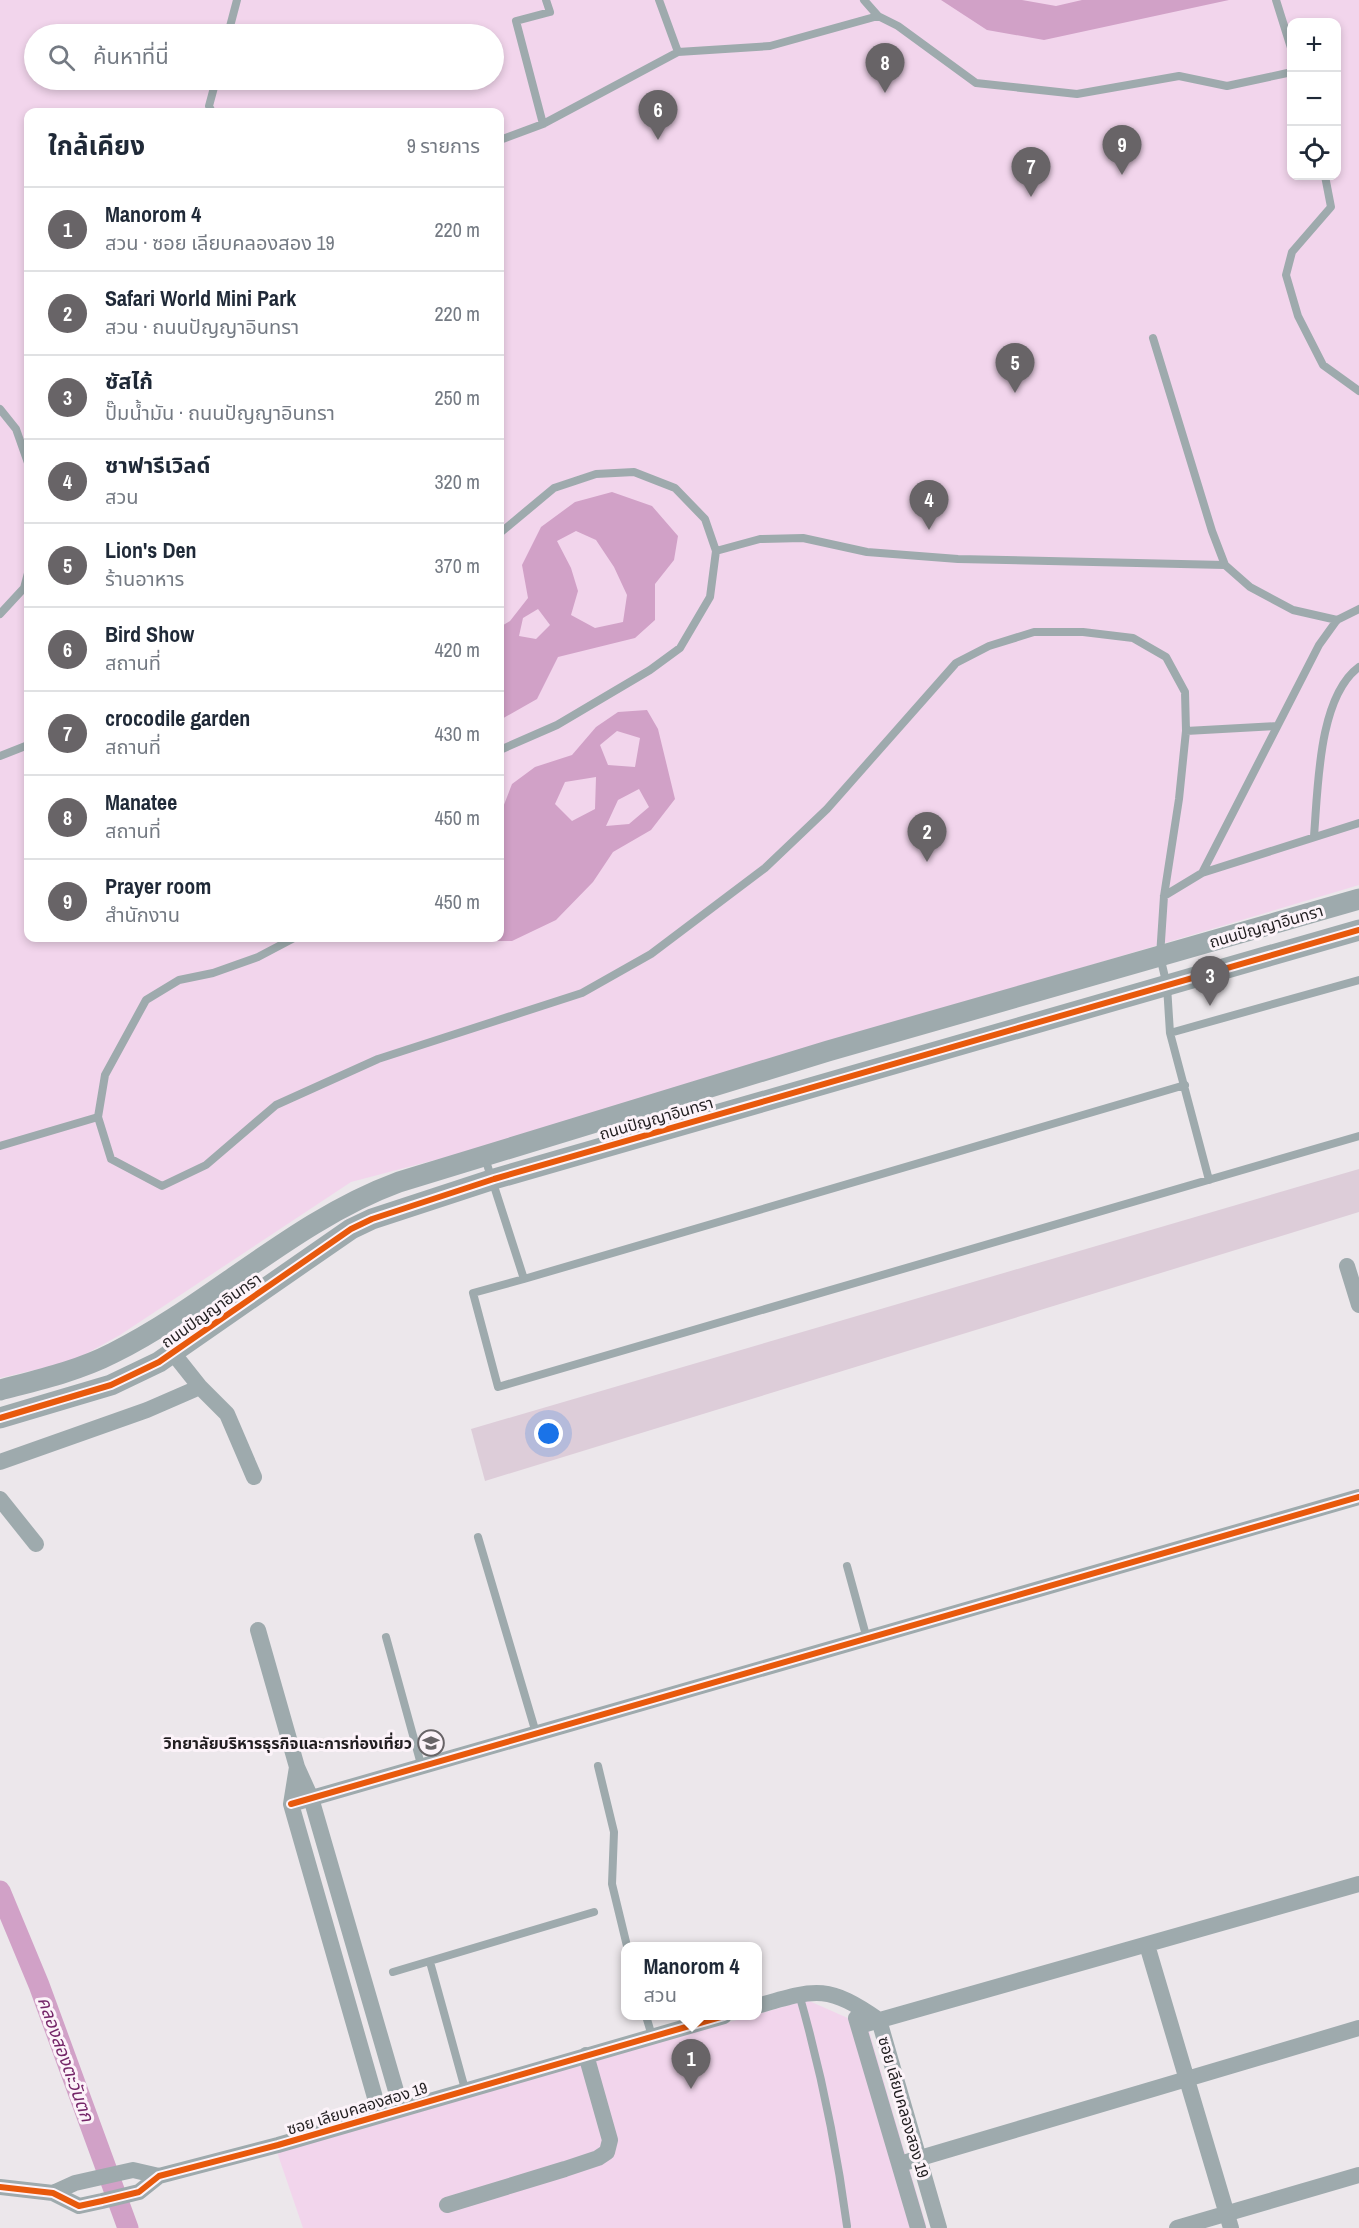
<!DOCTYPE html>
<html lang="th">
<meta charset="utf-8">
<style>
body{margin:0;font-family:"Archivo Narrow","Noto Sans Thai",sans-serif;background:#f6f6f7;color:#1f2937}
.controls{position:absolute;right:18px;top:18px;display:grid;overflow:hidden;border-radius:12px;box-shadow:0 3px 9px #0003}
.controls button{width:54px;height:54px;display:grid;place-items:center;padding:0;border:0;border-bottom:2px solid #e0e1e3;background:#fff;color:#1f2937;font:30px sans-serif}
.you{position:absolute;left:549px;top:1434px;width:21px;height:21px;margin:-15px;border:4px solid #fff;border-radius:50%;background:#1a73e8;box-shadow:0 0 0 9px #1a73e833}
.badge{display:grid;place-items:center;width:39px;height:39px;border-radius:50%;background:#686467;color:#fff;font-size:20px;font-weight:700}
.pin{position:absolute;translate:-50% -50px;filter:drop-shadow(0 2px 3px #0008)}
.pin::after{content:'';position:absolute;top:32px;width:21px;height:18px;background:inherit;clip-path:polygon(0 0,100% 0,50% 100%)}
.popup{position:absolute;left:621px;top:1942px;width:141px;height:78px;box-sizing:border-box;display:grid;place-content:center;border-radius:12px;background:#fff;filter:drop-shadow(0 2px 4px #0005);font-size:20px;white-space:nowrap;color:#747a83}
.popup b{font-size:22px;color:#1f2937}
.popup::after{content:'';position:absolute;left:50%;top:100%;margin-left:-12px;border:12px solid transparent;border-top-color:#fff}
.list{margin:0;padding:0;list-style:none}
h2{display:flex;justify-content:space-between;align-items:center;height:78px;margin:0;padding:0 24px;font-size:26px}
h2 small{font-size:20px;font-weight:400;color:#747a83}
.list li{display:grid;grid-template-columns:39px 1fr auto;gap:18px;align-items:center;box-sizing:border-box;height:84px;padding:0 24px;border-top:2px solid #e0e1e3}
.list b{display:block;font-size:22px;white-space:nowrap}
.list p{margin:0;font-size:20px;white-space:nowrap;color:#747a83}
.list em{font-size:20px;font-style:normal;color:#747a83}
.icon{flex:none;width:33px;height:33px;fill:none;stroke:currentColor;stroke-width:2;stroke-linecap:round;stroke-linejoin:round}
.map{position:relative;flex:none;width:1359px;height:2228px;overflow:hidden}
.search{position:absolute;background:#fff;box-shadow:0 3px 9px #0003;left:24px;top:24px;width:480px;height:66px;display:flex;align-items:center;gap:15px;box-sizing:border-box;padding:0 21px;border-radius:33px;color:#747a83;font-size:22px}
.panel{position:absolute;background:#fff;box-shadow:0 3px 9px #0003;left:24px;top:108px;width:480px;height:834px;border-radius:12px}
.map>svg:first-child{display:block}
.green{fill:#f2d5ec;fill-rule:evenodd}
.water{fill:#d1a1c7;fill-rule:evenodd}
.lines{fill:none;stroke-linecap:round;stroke-linejoin:round}
.canal{stroke:#d1a1c7;stroke-width:21}
.building{fill:#ddcdd9}
.service{stroke:#9eaaad;stroke-width:8}
.minor{stroke:#9eaaad;stroke-width:16}
.tertiary{stroke:#9eaaad;stroke-width:21}
.cycleway-casing{stroke:#fcf3f9;stroke-width:10}
.cycleway{stroke:#e8590c;stroke-width:6}
.labels{text-anchor:middle;dominant-baseline:central;stroke-width:6;stroke-linejoin:round;paint-order:stroke}
.street-label{font-size:16px;fill:#211e20;stroke:#fcf3f9}
.poi-label{font-size:16px;font-weight:bold;fill:#211e20;stroke:#fcf3f9;text-anchor:end}
.water-label{font-size:18px;font-style:italic;fill:#742668;stroke:#fcf3f9}
</style>
<div class="map">
<svg width="1359" height="2228" viewBox="0 0 1359 2228">
<rect width="100%" height="100%" fill="#ece7eb"/>
<!-- green -->
<path class="green" d="M 0,0 L 1359,0 L 1359,885 L 473,1150 L 351,1182 L 120,1335 L 73,1361 L 0,1378 ZM 1292,22 L 1336,22 L 1336,176 L 1292,176 ZM 34,34 L 494,34 L 494,80 L 34,80 ZM 28,112 L 500,112 L 500,938 L 28,938 Z
M 807,2000 L 868,2027 L 927,2228 L 303,2228 L 277,2152 Z"/>
<!-- water -->
<path class="water" d="M 941,0 L 1022,0 L 1056,6 L 1082,0 L 1229,0 L 1044,40 L 987,30 Z
M 612,492 L 652,506 L 678,536 L 674,560 L 655,584 L 655,620 L 635,638 L 558,657 L 537,699 L 500,720 L 500,627 L 510,621 L 528,598 L 522,565 L 541,527 L 575,502 ZM 576,531 L 596,540 L 614,567 L 627,595 L 623,622 L 595,628 L 571,615 L 578,591 L 571,568 L 557,541 ZM 538,609 L 550,625 L 536,639 L 519,636 L 523,618 Z
M 647,710 L 658,729 L 675,799 L 651,830 L 613,852 L 593,882 L 556,920 L 512,941 L 479,941 L 473,938 L 500,938 L 500,815 L 512,784 L 535,767 L 572,755 L 596,727 L 618,712 ZM 617,731 L 640,738 L 635,767 L 608,765 L 600,745 ZM 596,777 L 595,809 L 572,821 L 555,804 L 565,782 ZM 639,789 L 649,807 L 629,824 L 606,826 L 618,800 Z"/>
<g class="lines">
<!-- canal -->
<path class="canal" d="M 0,1891 L 39,1985 L 128,2228"/>
</g>
<!-- building -->
<path class="building" d="M 1359,1169 L 1359,1212 L 485,1481 L 471,1429 Z"/>
<g class="lines">
<!-- service -->
<path class="service" d="M 659,0 L 678,52
M 864,0 L 878,16 L 898,26 L 976,83 L 1077,94 L 1179,76 L 1227,86 L 1292,72
M 1276,0 L 1292,51
M 228,34 L 237,0
M 212,112 L 209,106 L 216,80
M 543,124 L 516,21 L 550,12 L 546,0
M 500,140 L 543,124 L 678,52 L 770,46 L 878,16
M 1325,176 L 1331,207 L 1292,252 L 1286,275 L 1298,316 L 1323,365 L 1359,391
M 1153,338 L 1212,531 L 1225,565 L 1250,587 L 1293,610 L 1337,620
M 0,409 L 16,429 L 28,463
M 500,533 L 554,488 L 596,474 L 634,472 L 675,488 L 705,519 L 716,551 L 710,597 L 680,648 L 650,670 L 557,725 L 500,750
M 716,551 L 760,539 L 803,538 L 867,552 L 958,559 L 1225,565
M 0,614 L 24,588 L 28,573
M 1186,731 L 1277,726
M 0,756 L 28,745
M 1314,836 C 1318,789 1318,697 1359,667
M 1202,873 L 1359,823
M 1164,896 L 1202,873 L 1319,645 L 1337,620 L 1359,609
M 294,938 L 258,957 L 213,973 L 179,980 L 146,1000 L 105,1075 L 98,1117 L 111,1159 L 162,1186 L 206,1165 L 276,1105 L 378,1059 L 582,993 L 651,954 L 765,868 L 827,809 L 956,663 L 989,646 L 1034,632 L 1083,632 L 1133,638 L 1166,657 L 1185,692 L 1186,731 L 1179,799 L 1164,896 L 1160,956 L 1167,986 L 1170,1033 L 1209,1180
M 1170,1033 L 1359,980
M 0,1146 L 98,1117
M 484,1155 L 524,1279 L 1185,1085
M 524,1279 L 473,1293 L 498,1387 L 1359,1136
M 478,1537 L 536,1733
M 847,1566 L 867,1639
M 386,1637 L 422,1768
M 598,1766 L 614,1832 L 612,1884 L 627,1946
M 430,1962 L 465,2089
M 393,1972 L 594,1912
M 799,1994 C 822,2074 836,2144 847,2226
M 646,2016 L 652,2036"/>
<!-- minor -->
<path class="minor" d="M 1347,1266 L 1359,1305
M 173,1353 L 200,1387 L 227,1414 L 254,1477
M 0,1462 L 147,1410 L 200,1387
M 0,1499 L 36,1544
M 258,1630 L 297,1767 L 311,1798 L 401,2108
M 297,1767 L 291,1804 L 380,2115
M 291,1804 L 1359,1497
M 1147,1945 L 1231,2228
M 757,2006 C 816,1989 827,1984 879,2020 L 939,2228
M 856,2018 L 918,2228
M 859,2026 L 1359,1884
M 900,2164 L 1359,2028
M 0,2187 L 53,2193 L 79,2206 L 102,2201 L 139,2192 L 159,2176 L 278,2145 L 724,2016
M 53,2193 L 75,2183 L 133,2170 L 159,2176
M 447,2205 L 565,2169 L 598,2158 L 607,2152 L 610,2140 L 586,2055
M 1177,2228 L 1359,2175"/>
<!-- tertiary -->
<path class="tertiary" d="M 0,1390 C 38,1380 78,1371 113,1353 C 213,1303 293,1221 399,1182 L 828,1051 L 1359,899
M 0,1418 L 111,1385 L 159,1362 L 351,1229 L 372,1219 L 494,1179 L 1359,930"/>
<!-- cycleway casing -->
<g class="cycleway-casing">
<path id="cycleway" d="M 0,1418 L 111,1385 L 159,1362 L 351,1229 L 372,1219 L 494,1179 L 1359,930
M 291,1804 L 1359,1497
M 0,2187 L 53,2193 L 79,2206 L 102,2201 L 139,2192 L 159,2176 L 278,2145 L 724,2016"/>
</g>
<!-- cycleway -->
<use href="#cycleway" class="cycleway"/>
</g>
<!-- icons -->
<defs>
<g id="university-ring" transform="scale(1.35)"><circle r="9.5" fill="#fcf3f9" stroke="#686467" stroke-width="1.5"/><path d="M0-5L7-2L0 1L-7-2ZM-4 1L0 2.5L4 1V4Q0 6-4 4Z" fill="#686467"/></g>
</defs>
<g fill-rule="evenodd">
<use href="#university-ring" x="431" y="1743"/>
</g>
<g class="labels">
<!-- street labels -->
<g class="street-label">
<text transform="translate(1266 926) rotate(-16)">ถนนปัญญาอินทรา</text>
<text transform="translate(656 1118) rotate(-16)">ถนนปัญญาอินทรา</text>
<text transform="translate(211 1310) rotate(-35)">ถนนปัญญาอินทรา</text>
<text transform="translate(904 2107) rotate(74)">ซอย เลียบคลองสอง 19</text>
<text transform="translate(357 2108) rotate(-17)">ซอย เลียบคลองสอง 19</text>
</g>
<!-- poi labels -->
<g class="poi-label">
<text x="412" y="1743">วิทยาลัยบริหารธุรกิจและการท่องเที่ยว</text>
</g>
<!-- water labels -->
<g class="water-label">
<text transform="translate(66 2059) rotate(70)">คลองสองตะวันตก</text>
</g>
</g>
</svg>
<div class="controls">
<button>+</button>
<button>−</button>
<button><svg class="icon" aria-label="locate" viewBox="0 0 24 24"><circle cx="12" cy="12" r="6"/><path d="M12 2v4M12 18v4M2 12h4M18 12h4"/></svg></button>
</div>
<div class="you"></div>
<div class="pin badge" style="left:691px;top:2089px">1</div>
<div class="popup"><b>Manorom 4</b>สวน</div>
<div class="pin badge" style="left:927px;top:862px">2</div>
<div class="pin badge" style="left:1210px;top:1006px">3</div>
<div class="pin badge" style="left:929px;top:530px">4</div>
<div class="pin badge" style="left:1015px;top:393px">5</div>
<div class="pin badge" style="left:658px;top:140px">6</div>
<div class="pin badge" style="left:1031px;top:197px">7</div>
<div class="pin badge" style="left:885px;top:93px">8</div>
<div class="pin badge" style="left:1122px;top:175px">9</div>
<div class="search"><svg class="icon" aria-label="search" viewBox="0 0 24 24"><circle cx="10" cy="10" r="6"/><path d="M15 15l6 6"/></svg>ค้นหาที่นี่</div>
<section class="panel">
<h2>ใกล้เคียง<small>9 รายการ</small></h2>
<ul class="list">
<li><span class="badge">1</span><div><b>Manorom 4</b><p>สวน · ซอย เลียบคลองสอง 19</p></div><em>220 m</em></li>
<li><span class="badge">2</span><div><b>Safari World Mini Park</b><p>สวน · ถนนปัญญาอินทรา</p></div><em>220 m</em></li>
<li><span class="badge">3</span><div><b>ซัสไก้</b><p>ปั๊มน้ำมัน · ถนนปัญญาอินทรา</p></div><em>250 m</em></li>
<li><span class="badge">4</span><div><b>ซาฟารีเวิลด์</b><p>สวน</p></div><em>320 m</em></li>
<li><span class="badge">5</span><div><b>Lion's Den</b><p>ร้านอาหาร</p></div><em>370 m</em></li>
<li><span class="badge">6</span><div><b>Bird Show</b><p>สถานที่</p></div><em>420 m</em></li>
<li><span class="badge">7</span><div><b>crocodile garden</b><p>สถานที่</p></div><em>430 m</em></li>
<li><span class="badge">8</span><div><b>Manatee</b><p>สถานที่</p></div><em>450 m</em></li>
<li><span class="badge">9</span><div><b>Prayer room</b><p>สำนักงาน</p></div><em>450 m</em></li>
</ul>
</section>
</div>
